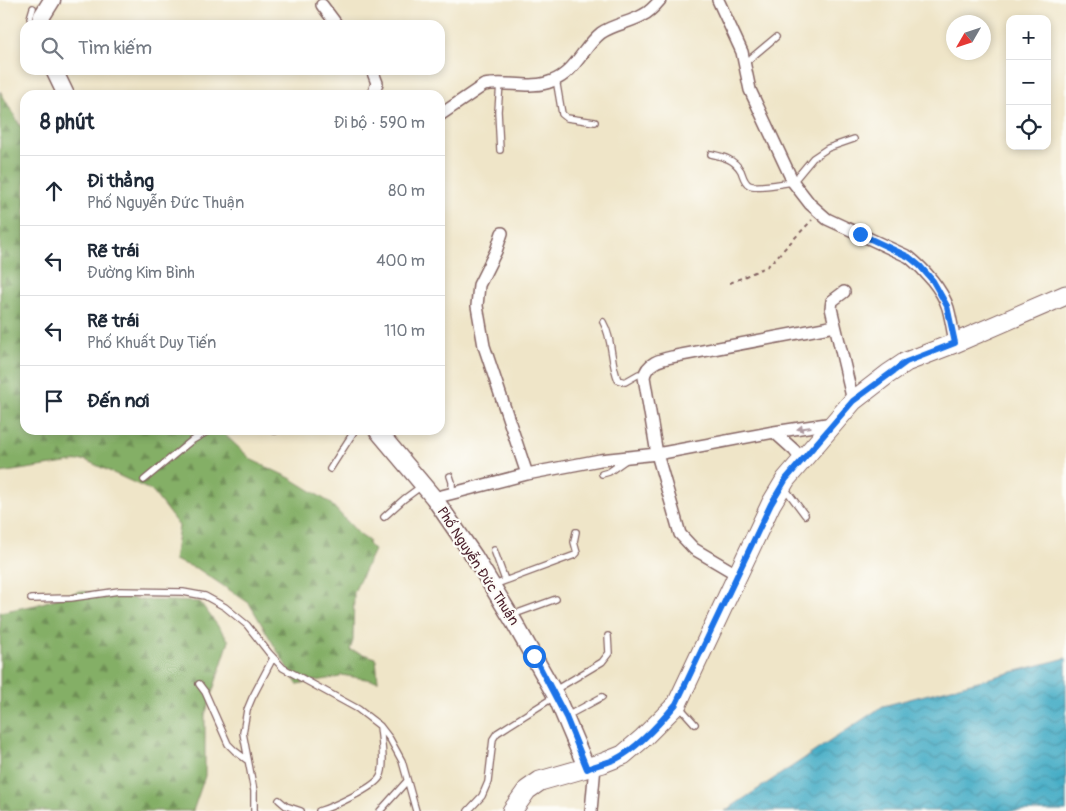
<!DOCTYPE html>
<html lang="vi">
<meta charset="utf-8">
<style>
body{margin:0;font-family:Pangolin,sans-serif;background:#f2f2f3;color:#1f2937}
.controls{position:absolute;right:15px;top:15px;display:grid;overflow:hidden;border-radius:10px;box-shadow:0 2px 8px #0003}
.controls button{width:45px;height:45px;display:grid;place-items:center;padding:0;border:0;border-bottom:1px solid #e0e1e3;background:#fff;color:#1f2937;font:25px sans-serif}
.compass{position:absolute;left:946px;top:15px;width:45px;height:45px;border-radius:50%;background:#fff;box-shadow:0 2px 8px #0003;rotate:231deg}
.stop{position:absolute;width:15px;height:15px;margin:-11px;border:4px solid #1a73e8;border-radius:50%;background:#fff}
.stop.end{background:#1a73e8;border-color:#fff;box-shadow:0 1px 5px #0008}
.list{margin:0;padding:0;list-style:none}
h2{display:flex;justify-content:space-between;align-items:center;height:65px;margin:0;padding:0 20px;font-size:21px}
h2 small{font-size:16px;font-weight:400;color:#747a83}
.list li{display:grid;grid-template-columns:32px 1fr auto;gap:15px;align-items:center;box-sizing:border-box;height:70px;padding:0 20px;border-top:1px solid #e0e1e3}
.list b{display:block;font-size:19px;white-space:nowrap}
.list p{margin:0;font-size:16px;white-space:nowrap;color:#747a83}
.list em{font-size:16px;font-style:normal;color:#747a83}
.icon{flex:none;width:28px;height:28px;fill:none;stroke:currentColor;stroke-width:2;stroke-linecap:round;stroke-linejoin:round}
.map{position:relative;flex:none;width:1066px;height:811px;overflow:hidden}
.search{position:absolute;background:#fff;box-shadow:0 2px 8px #0003;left:20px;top:20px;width:425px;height:55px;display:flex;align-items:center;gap:12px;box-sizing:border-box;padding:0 18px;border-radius:15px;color:#747a83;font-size:19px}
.panel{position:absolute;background:#fff;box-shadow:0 2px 8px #0003;left:20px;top:90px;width:425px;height:345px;border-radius:15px}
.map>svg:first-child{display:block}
.forest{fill:url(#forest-firs);stroke:#676748}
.water{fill:url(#water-waves);stroke:#486678}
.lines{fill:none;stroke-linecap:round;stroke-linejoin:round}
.lane-casing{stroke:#846462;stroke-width:8}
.street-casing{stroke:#846462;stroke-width:14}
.secondary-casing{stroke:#846462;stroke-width:19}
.primary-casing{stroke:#846462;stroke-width:21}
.path{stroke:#846462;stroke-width:2;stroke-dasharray:4 4;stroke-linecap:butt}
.lane{stroke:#fff;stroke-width:5.5}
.street{stroke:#fff;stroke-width:11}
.secondary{stroke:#fff;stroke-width:16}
.primary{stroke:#fff;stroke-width:19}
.oneway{fill:#ae9aa0}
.route{stroke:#1a73e8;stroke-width:6}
.labels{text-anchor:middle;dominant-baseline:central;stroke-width:4.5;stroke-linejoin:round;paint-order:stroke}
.street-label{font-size:14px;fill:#4a1f2b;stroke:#fdfcf7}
</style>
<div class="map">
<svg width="1066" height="811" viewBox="0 0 1066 811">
<defs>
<pattern id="forest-firs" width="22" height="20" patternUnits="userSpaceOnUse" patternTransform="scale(1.25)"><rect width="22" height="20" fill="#84af66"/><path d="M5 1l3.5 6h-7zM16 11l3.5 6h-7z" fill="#6e8e54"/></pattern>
<pattern id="water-waves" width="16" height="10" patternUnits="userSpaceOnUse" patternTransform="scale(1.25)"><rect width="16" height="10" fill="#47adc6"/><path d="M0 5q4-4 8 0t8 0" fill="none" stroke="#3d8ca1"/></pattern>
</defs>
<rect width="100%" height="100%" fill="#fdfcf7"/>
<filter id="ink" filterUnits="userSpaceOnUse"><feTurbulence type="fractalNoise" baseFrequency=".02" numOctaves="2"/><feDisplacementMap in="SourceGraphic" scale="10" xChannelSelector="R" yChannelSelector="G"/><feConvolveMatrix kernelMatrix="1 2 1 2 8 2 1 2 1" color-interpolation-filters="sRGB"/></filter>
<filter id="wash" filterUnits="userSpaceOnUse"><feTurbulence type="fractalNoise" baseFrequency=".0096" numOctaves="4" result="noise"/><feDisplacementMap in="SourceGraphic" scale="20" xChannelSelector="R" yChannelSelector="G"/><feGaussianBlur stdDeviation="1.12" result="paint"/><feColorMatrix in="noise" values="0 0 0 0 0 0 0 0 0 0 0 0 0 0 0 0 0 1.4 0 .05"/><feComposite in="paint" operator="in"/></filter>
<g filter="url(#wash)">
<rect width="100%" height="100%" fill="#efe5c8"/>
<!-- forest -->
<path class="forest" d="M 0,91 L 25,134 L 25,430 L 220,430 L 252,460 L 290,478 L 329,502 L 360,535 L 369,541 L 368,544 L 374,550 L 354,592 L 353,641 L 350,650 L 376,658 L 378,681 L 341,675 L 340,677 L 297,684 L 249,603 L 198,569 L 174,560 L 179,526 L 152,491 L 85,460 L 0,473 Z
M 80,591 L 145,600 L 200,602 L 229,641 L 205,715 L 205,776 L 193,811 L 0,811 L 0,612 L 36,605 Z"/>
<!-- water -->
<path class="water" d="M 1066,658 L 1066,811 L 725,811 L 883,706 Z"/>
</g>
<g filter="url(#ink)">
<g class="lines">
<!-- lane casing -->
<g class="lane-casing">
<path id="lane" d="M 32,25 L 30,18 L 33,8
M 745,63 L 776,37
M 556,79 L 562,114 L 567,118 L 595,122
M 500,150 L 498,111 L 500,83
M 711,154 C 724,157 734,159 741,171 C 743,176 744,182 749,185 C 757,189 783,183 793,182 L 813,158 L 828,148 L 854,139
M 603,322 C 613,339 610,361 618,380 L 625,382 L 639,374 L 644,377
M 275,431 L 275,430
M 330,469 L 355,430
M 602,474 L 609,472 L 626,460
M 450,476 L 452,482 L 452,493
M 144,480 L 191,441 L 210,430
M 784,487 L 805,515
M 384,517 L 404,499 L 423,485
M 494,550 L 505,580
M 494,585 L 575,555 L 577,553 L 574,542 L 576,532
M 31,599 L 71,598 L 119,591 L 183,592 L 205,596 L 225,607 L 247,625 L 269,653 L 283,668 L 358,709 L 380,726 L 390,739 L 402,761 L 416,811
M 512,615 L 556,599
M 199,684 L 205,692 L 228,744 L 235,751 L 247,760
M 555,690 L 602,662 L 609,653 L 608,636
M 678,705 L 695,724
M 565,717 L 602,697
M 279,800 L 286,806 L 301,811
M 254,811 L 254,791 L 243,733 L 247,710 L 252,698 L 273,658
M 319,811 C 332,807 374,788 380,777 C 386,766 381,739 380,726
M 380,811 L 407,781
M 468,811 L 482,796 L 488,782 L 493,739 L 497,733 L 554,697"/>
</g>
<!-- street casing -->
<g class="street-casing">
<path id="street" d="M 718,0 L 742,52 L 750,90 L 793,182 L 810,204 L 827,219 L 909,257 C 924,269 942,289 948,308 C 951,319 953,331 955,343
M 322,5 L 337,25
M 372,70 L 377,83 L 373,95
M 440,115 L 484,85 C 506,80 531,90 552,81 C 575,73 583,47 601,33 C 614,24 629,23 643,15 C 650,12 655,6 660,0
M 502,233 L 496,251 L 479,285 L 477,306 L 484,346 L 527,474
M 844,292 L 832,301 L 831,308 L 853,401
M 774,432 L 794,450 L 802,460
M 434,498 L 527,474 L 600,460 L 657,454 L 774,432 L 833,423
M 738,575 L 694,549 L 680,534 L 657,454 L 644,377 C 647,361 664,359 676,356 L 835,326
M 591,811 L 595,766"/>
</g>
<!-- secondary casing -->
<g class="secondary-casing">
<path id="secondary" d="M 41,25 L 42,16 L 52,0
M 54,70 L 66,95
M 377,430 L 434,498 L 474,556 L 514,622 L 556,696 L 587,769"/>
</g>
<!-- primary casing -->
<g class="primary-casing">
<path id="primary" d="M 512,811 L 527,790 L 540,781 L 603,763 L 623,755 L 643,738 L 677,704 L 771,504 L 786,479 L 853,401 L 888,374 L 906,362 L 955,343 L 1066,295"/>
</g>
<!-- path -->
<path class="path" d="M 730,283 L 768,266 L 812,220"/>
<!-- lane -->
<use href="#lane" class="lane"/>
<!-- street -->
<use href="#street" class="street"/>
<!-- secondary -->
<use href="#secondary" class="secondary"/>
<!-- primary -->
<use href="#primary" class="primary"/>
</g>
<!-- one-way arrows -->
<defs><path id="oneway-solid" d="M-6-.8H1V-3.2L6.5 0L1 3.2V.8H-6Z" transform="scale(1.25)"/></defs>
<use class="oneway" href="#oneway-solid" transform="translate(804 428) rotate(172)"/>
</g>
<g class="lines" filter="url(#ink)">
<!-- route -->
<path class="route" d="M 534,656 L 566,717 L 587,769 C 596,765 607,763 616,759 C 638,748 661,722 676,704 L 771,504 L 786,479 L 853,401 L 906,362 L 955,343 L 947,306 L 933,281 L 920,266 L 909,257 L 860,234"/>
</g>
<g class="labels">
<!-- street labels -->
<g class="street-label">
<text transform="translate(478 566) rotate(57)">Phố Nguyễn Đức Thuận</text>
</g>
</g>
</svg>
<div class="controls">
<button>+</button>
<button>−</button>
<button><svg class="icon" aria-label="locate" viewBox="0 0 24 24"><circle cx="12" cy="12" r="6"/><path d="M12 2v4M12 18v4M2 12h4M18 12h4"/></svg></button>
</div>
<svg class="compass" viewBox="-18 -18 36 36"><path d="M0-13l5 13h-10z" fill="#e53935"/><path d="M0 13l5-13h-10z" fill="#747a83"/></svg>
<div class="stop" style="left:534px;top:656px"></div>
<div class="stop end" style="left:860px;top:234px"></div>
<div class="search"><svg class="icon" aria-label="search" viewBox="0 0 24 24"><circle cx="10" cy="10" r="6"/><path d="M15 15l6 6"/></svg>Tìm kiếm</div>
<section class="panel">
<h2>8 phút<small>Đi bộ · 590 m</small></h2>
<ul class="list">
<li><svg class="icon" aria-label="ahead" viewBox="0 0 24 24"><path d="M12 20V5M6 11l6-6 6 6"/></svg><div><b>Đi thẳng</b><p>Phố Nguyễn Đức Thuận</p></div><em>80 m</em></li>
<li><svg class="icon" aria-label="left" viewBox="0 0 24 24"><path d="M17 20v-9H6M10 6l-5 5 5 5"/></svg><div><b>Rẽ trái</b><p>Đường Kim Bình</p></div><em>400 m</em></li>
<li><svg class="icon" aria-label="left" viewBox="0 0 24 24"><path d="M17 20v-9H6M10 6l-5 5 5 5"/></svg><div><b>Rẽ trái</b><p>Phố Khuất Duy Tiến</p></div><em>110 m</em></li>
<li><svg class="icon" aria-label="arrive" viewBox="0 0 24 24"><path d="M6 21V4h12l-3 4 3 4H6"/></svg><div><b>Đến nơi</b></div></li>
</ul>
</section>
</div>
